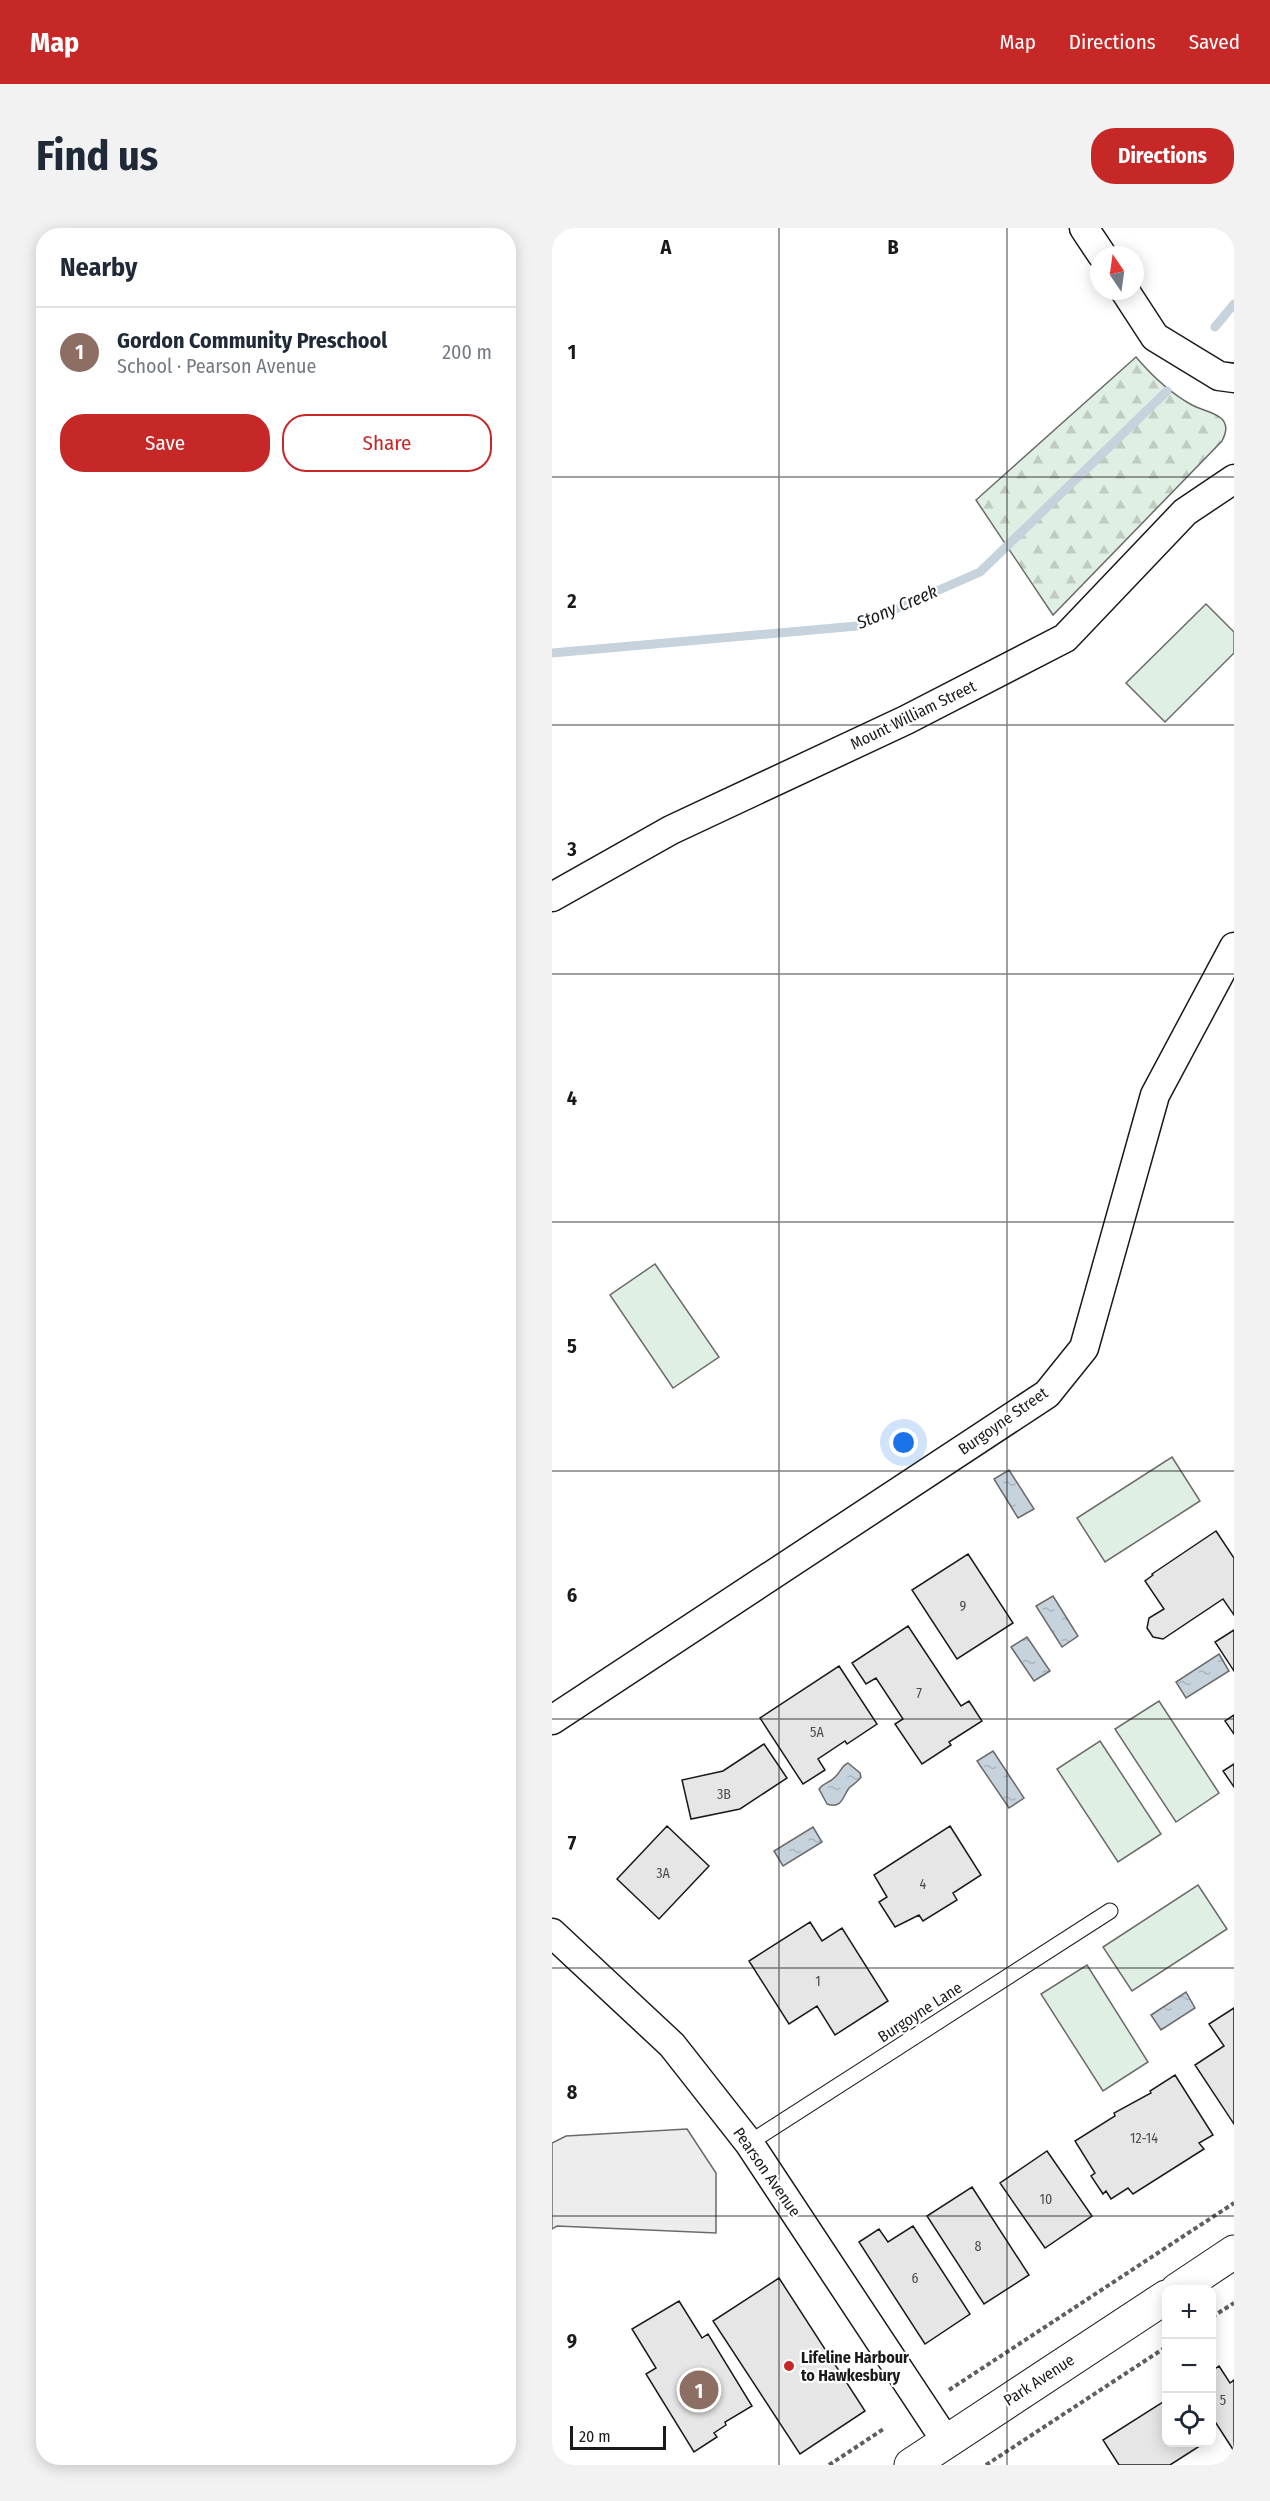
<!DOCTYPE html>
<meta charset="utf-8">
<style>
body{margin:0;font-family:"Fira Sans Condensed",sans-serif;background:#f2f2f3;color:#1f2937}
.controls{position:absolute;right:18px;bottom:18px;display:grid;overflow:hidden;border-radius:12px;box-shadow:0 3px 15px #0003}
.controls button{width:54px;height:54px;display:grid;place-items:center;padding:0;border:0;border-bottom:2px solid #e0e1e3;background:#fff;color:#1f2937;font:30px sans-serif}
.compass{position:absolute;left:538px;top:18px;width:54px;height:54px;border-radius:50%;background:#fff;box-shadow:0 3px 15px #0003;rotate:347deg}
.scale{position:absolute;left:18px;bottom:15px;width:96px;box-sizing:border-box;padding-left:6px;border:3px solid #1a1a1a;border-top:0;font-size:16px;line-height:21px;white-space:nowrap;color:#1a1a1a;-webkit-text-stroke:4px #fff;paint-order:stroke}
.you{position:absolute;left:352px;top:1215px;width:21px;height:21px;margin:-15px;border:4px solid #fff;border-radius:50%;background:#1a73e8;box-shadow:0 0 0 9px #1a73e833}
.badge{display:grid;place-items:center;width:39px;height:39px;border-radius:50%;background:#c62828;color:#fff;font-size:20px;font-weight:700}
.pin{position:absolute;translate:-50% -50%;border:3px solid #fff;box-shadow:0 2px 6px #0006}
.list{margin:0;padding:0;list-style:none}
h2{display:flex;justify-content:space-between;align-items:center;height:78px;margin:0;padding:0 24px;font-size:26px}
h2 small{font-size:20px;font-weight:400;color:#747a83}
.list li{display:grid;grid-template-columns:39px 1fr auto;gap:18px;align-items:center;box-sizing:border-box;height:90px;padding:0 24px;border-top:2px solid #e0e1e3}
.list b{display:block;font-size:22px;white-space:nowrap}
.list p{margin:0;font-size:20px;white-space:nowrap;color:#747a83}
.list em{font-size:20px;font-style:normal;color:#747a83}
.actions{display:flex;gap:12px;padding:18px 24px}
.actions a{flex:1;padding:14px 0;border:2px solid #c62828;border-radius:24px;text-align:center;font-size:21px;color:#c62828}
.actions .main{background:#c62828;color:#fff}
.icon{flex:none;width:33px;height:33px;fill:none;stroke:currentColor;stroke-width:2;stroke-linecap:round;stroke-linejoin:round}
.map{position:relative;flex:none;width:682px;height:2237px;overflow:hidden;border-radius:24px}
header{display:flex;align-items:center;gap:36px;box-sizing:border-box;height:84px;padding:0 30px;background:#c62828;color:#fff}
header strong{font-size:28px}
nav{display:flex;gap:33px;margin-inline-start:auto;font-size:21px}
.intro{display:flex;align-items:center;justify-content:space-between;box-sizing:border-box;height:144px;padding:0 36px}
h1{margin:0;font-size:42px}
.button{padding:15px 27px;border-radius:24px;background:#c62828;color:#fff;font-size:21px;font-weight:700}
main{display:flex;gap:36px;padding:0 36px}
aside{flex:1;background:#fff;border-radius:24px;box-shadow:0 3px 15px #0003}
.map>svg:first-child{display:block}
.forest{fill:url(#forest-firs);stroke:#6a6a6a;stroke-width:1.5}
.park{fill:#e0efe3;stroke:#6a6a6a;stroke-width:1.5}
.parking{fill:#ededed;stroke:#6a6a6a;stroke-width:1.5}
.water{fill:url(#water-ripples);stroke:#6a6a6a;stroke-width:1.5}
.lines{fill:none;stroke-linecap:round;stroke-linejoin:round}
.stream{stroke:#c6d2dc;stroke-width:9}
.building{fill:#e6e6e6;stroke:#1a1a1a;stroke-width:1.5}
.service-casing{stroke:#1a1a1a;stroke-width:17}
.minor-casing{stroke:#1a1a1a;stroke-width:31}
.tertiary-casing{stroke:#1a1a1a;stroke-width:35}
.path{stroke:#5f5f5f;stroke-width:4;stroke-dasharray:4.5 3;stroke-linecap:butt}
.service{stroke:#fff;stroke-width:15}
.minor{stroke:#fff;stroke-width:28}
.tertiary{stroke:#fff;stroke-width:33}
.grid{fill:none;stroke:#1a1a1a;stroke-width:1.5;stroke-opacity:0.55}
.poi-dot{fill:#c62828;stroke:#fff;stroke-width:2}
.labels{text-anchor:middle;dominant-baseline:central;stroke-width:4.5;stroke-linejoin:round;paint-order:stroke}
.number-label{font-size:14px;fill:#4d4d4d}
.street-label{font-size:16px;fill:#1a1a1a;stroke:#fff}
.poi-label{font-size:16px;font-weight:bold;fill:#1a1a1a;stroke:#fff;text-anchor:start}
.water-label{font-size:18px;font-style:italic;fill:#1a1a1a;stroke:#fff}
.grid-label{font-size:20px;text-anchor:middle;font-weight:bold;fill:#1a1a1a;stroke:#fff;stroke-width:4.5;stroke-linejoin:round;paint-order:stroke}
</style>
<header>
<strong>Map</strong>
<nav><a>Map</a><a>Directions</a><a>Saved</a></nav>
</header>
<div class="intro"><h1>Find us</h1><a class="button">Directions</a></div>
<main>
<aside>
<h2>Nearby<small></small></h2>
<ul class="list">
<li><span class="badge" style="background:#8d6e63">1</span><div><b>Gordon Community Preschool</b><p>School · Pearson Avenue</p></div><em>200 m</em></li>
</ul>
<div class="actions"><a class="main">Save</a><a>Share</a></div>
</aside>
<div class="map">
<svg width="682" height="2237" viewBox="0 0 682 2237">
<defs>
<pattern id="forest-firs" width="22" height="20" patternUnits="userSpaceOnUse" patternTransform="scale(1.5)"><rect width="22" height="20" fill="#e0efe3"/><path d="M5 1l3.5 6h-7zM16 11l3.5 6h-7z" fill="#c0ccc2"/></pattern>
<pattern id="water-ripples" width="26" height="14" patternUnits="userSpaceOnUse" patternTransform="scale(1.5)"><rect width="26" height="14" fill="#c6d2dc"/><path d="M2 4q2-2 4 0t4 0M15 11q2-2 4 0t4 0" fill="none" stroke="#aab4bc"/></pattern>
</defs>
<rect width="100%" height="100%" fill="#fff"/>
<!-- forest -->
<path class="forest" d="M 584,129 C 601,149 618,165 640,177 C 649,182 663,184 670,191 C 676,198 674,205 670,213 L 501,387 L 424,272 Z"/>
<!-- park -->
<path class="park" d="M 654,376 L 682,404 L 682,425 L 613,494 L 574,455 Z
M 103,1036 L 167,1129 L 121,1160 L 58,1067 Z
M 620,1229 L 648,1273 L 553,1334 L 525,1290 Z
M 607,1473 L 667,1565 L 624,1594 L 563,1501 Z
M 548,1513 L 609,1606 L 566,1634 L 505,1541 Z
M 646,1657 L 675,1701 L 580,1763 L 551,1719 Z
M 535,1737 L 596,1834 L 551,1863 L 489,1766 Z"/>
<!-- parking -->
<path class="parking" d="M 135,1901 L 164,1945 L 164,2005 L 5,1998 L 0,2001 L 0,1915 L 14,1908 Z"/>
<!-- water -->
<path class="water" d="M 457,1242 L 482,1281 L 466,1290 L 442,1251 Z
M 501,1368 L 526,1408 L 510,1419 L 484,1378 Z
M 475,1409 L 498,1443 L 482,1453 L 459,1419 Z
M 667,1426 L 677,1443 L 634,1470 L 624,1454 Z
M 441,1523 L 472,1570 L 457,1580 L 425,1533 Z
M 296,1535 L 308,1545 L 309,1549 C 306,1554 301,1556 297,1560 C 290,1570 290,1581 275,1576 L 267,1561 C 272,1554 278,1555 283,1549 C 289,1544 289,1538 296,1535 Z
M 261,1599 L 270,1614 L 231,1638 L 222,1623 Z
M 634,1764 L 643,1780 L 609,1802 L 599,1787 Z"/>
<g class="lines">
<!-- stream -->
<path class="stream" d="M 663,99 L 682,76
M 0,425 L 305,398 L 428,344 L 615,163"/>
</g>
<!-- building -->
<path class="building" d="M 664,1303 L 682,1330 L 682,1387 L 671,1371 L 611,1411 L 601,1409 L 595,1400 L 597,1390 L 612,1381 L 593,1353 L 601,1347 L 600,1346 Z
M 416,1326 L 461,1395 L 405,1431 L 360,1362 Z
M 356,1398 L 409,1478 L 417,1473 L 430,1493 L 397,1514 L 399,1517 L 370,1536 L 343,1496 L 351,1491 L 324,1450 L 314,1456 L 300,1435 Z
M 682,1402 L 682,1443 L 663,1414 Z
M 287,1438 L 325,1496 L 295,1516 L 293,1513 L 266,1531 L 273,1542 L 251,1556 L 208,1490 Z
M 682,1487 L 682,1506 L 673,1493 Z
M 212,1516 L 235,1550 L 188,1581 L 139,1591 L 130,1552 L 171,1543 Z
M 682,1536 L 682,1559 L 671,1543 Z
M 115,1598 L 157,1638 L 107,1691 L 65,1651 Z
M 398,1598 L 429,1647 L 401,1665 L 405,1672 L 371,1693 L 367,1687 L 343,1699 L 327,1674 L 335,1669 L 322,1647 Z
M 258,1694 L 270,1713 L 290,1700 L 336,1773 L 283,1807 L 265,1778 L 237,1796 L 197,1733 Z
M 682,1780 L 682,1896 L 643,1837 L 672,1818 L 657,1796 Z
M 623,1847 L 661,1907 L 647,1915 L 652,1921 L 581,1966 L 576,1960 L 559,1971 L 554,1963 L 551,1966 L 539,1948 L 543,1945 L 523,1913 L 563,1888 L 562,1885 L 599,1865 L 598,1863 Z
M 495,1923 L 540,1988 L 493,2020 L 448,1955 Z
M 420,1959 L 477,2047 L 432,2076 L 375,1988 Z
M 361,1998 L 418,2086 L 373,2116 L 307,2014 L 327,2001 L 336,2014 Z
M 227,2050 L 313,2183 L 248,2226 L 161,2093 Z
M 127,2073 L 150,2110 L 156,2106 L 200,2178 L 173,2194 L 174,2197 L 162,2205 L 165,2209 L 142,2224 L 94,2146 L 104,2140 L 80,2101 Z
M 667,2138 L 678,2155 L 682,2152 L 682,2223 L 660,2189 L 660,2143 Z
M 614,2172 L 614,2214 L 654,2214 L 618,2237 L 567,2237 L 551,2212 Z"/>
<g class="lines">
<!-- service casing -->
<g class="service-casing">
<path id="service" d="M 197,1915 L 558,1683"/>
</g>
<!-- minor casing -->
<g class="minor-casing">
<path id="minor" d="M 532,0 L 550,27
M 573,63 L 603,109 L 667,148 L 682,150
M 0,669 L 119,602 L 354,492 L 513,410 L 633,284 L 682,251
M 0,1492 L 495,1166 L 532,1120 L 603,867 L 682,719
M 0,1705 L 120,1817 L 197,1915 L 394,2213"/>
</g>
<!-- tertiary casing -->
<g class="tertiary-casing">
<path id="tertiary" d="M 625,2062 L 682,2024
M 359,2237 L 614,2069"/>
</g>
<!-- path -->
<path class="path" d="M 660,2089 L 682,2075
M 397,2162 L 682,1975
M 277,2237 L 333,2200
M 434,2237 L 614,2119"/>
<!-- service -->
<use href="#service" class="service"/>
<!-- minor -->
<use href="#minor" class="minor"/>
<!-- tertiary -->
<use href="#tertiary" class="tertiary"/>
</g>
<!-- grid -->
<path class="grid" d="M 227,0 L 227,2237M 455,0 L 455,2237M 0,249 L 682,249M 0,497 L 682,497M 0,746 L 682,746M 0,994 L 682,994M 0,1243 L 682,1243M 0,1491 L 682,1491M 0,1740 L 682,1740M 0,1988 L 682,1988"/>
<!-- markers -->
<circle class="poi-dot" cx="237" cy="2138" r="6"/>
<g class="labels">
<!-- number labels -->
<g class="number-label">
<text x="411" y="1378">9</text>
<text x="367" y="1465">7</text>
<text x="265" y="1504">5A</text>
<text x="172" y="1566">3B</text>
<text x="111" y="1645">3A</text>
<text x="371" y="1656">4</text>
<text x="266" y="1753">1</text>
<text x="592" y="1910">12-14</text>
<text x="494" y="1971">10</text>
<text x="426" y="2018">8</text>
<text x="363" y="2050">6</text>
<text x="671" y="2172">5</text>
</g>
<!-- street labels -->
<g class="street-label">
<text transform="translate(361 487) rotate(-26)">Mount William Street</text>
<text transform="translate(451 1193) rotate(-35)">Burgoyne Street</text>
<text transform="translate(368 1784) rotate(-33)">Burgoyne Lane</text>
<text transform="translate(215 1944) rotate(55)">Pearson Avenue</text>
<text transform="translate(487 2152) rotate(-33)">Park Avenue</text>
</g>
<!-- poi labels -->
<g class="poi-label">
<text x="249" y="2129">Lifeline Harbour<tspan x="249" dy="18">to Hawkesbury</tspan></text>
</g>
<!-- water labels -->
<g class="water-label">
<text transform="translate(345 379) rotate(-23)">Stony Creek</text>
</g>
</g>
<g class="grid-label">
<text x="114" y="26">A</text>
<text x="341" y="26">B</text>
<text x="20" y="131">1</text>
<text x="20" y="380">2</text>
<text x="20" y="628">3</text>
<text x="20" y="877">4</text>
<text x="20" y="1125">5</text>
<text x="20" y="1374">6</text>
<text x="20" y="1622">7</text>
<text x="20" y="1871">8</text>
<text x="20" y="2120">9</text>
</g>
</svg>
<div class="controls">
<button>+</button>
<button>−</button>
<button><svg class="icon" aria-label="locate" viewBox="0 0 24 24"><circle cx="12" cy="12" r="6"/><path d="M12 2v4M12 18v4M2 12h4M18 12h4"/></svg></button>
</div>
<svg class="compass" viewBox="-18 -18 36 36"><path d="M0-13l5 13h-10z" fill="#e53935"/><path d="M0 13l5-13h-10z" fill="#747a83"/></svg>
<div class="scale">20 m</div>
<div class="you"></div>
<div class="pin badge" style="left:147px;top:2162px;background:#8d6e63">1</div>
</div>
</main>
